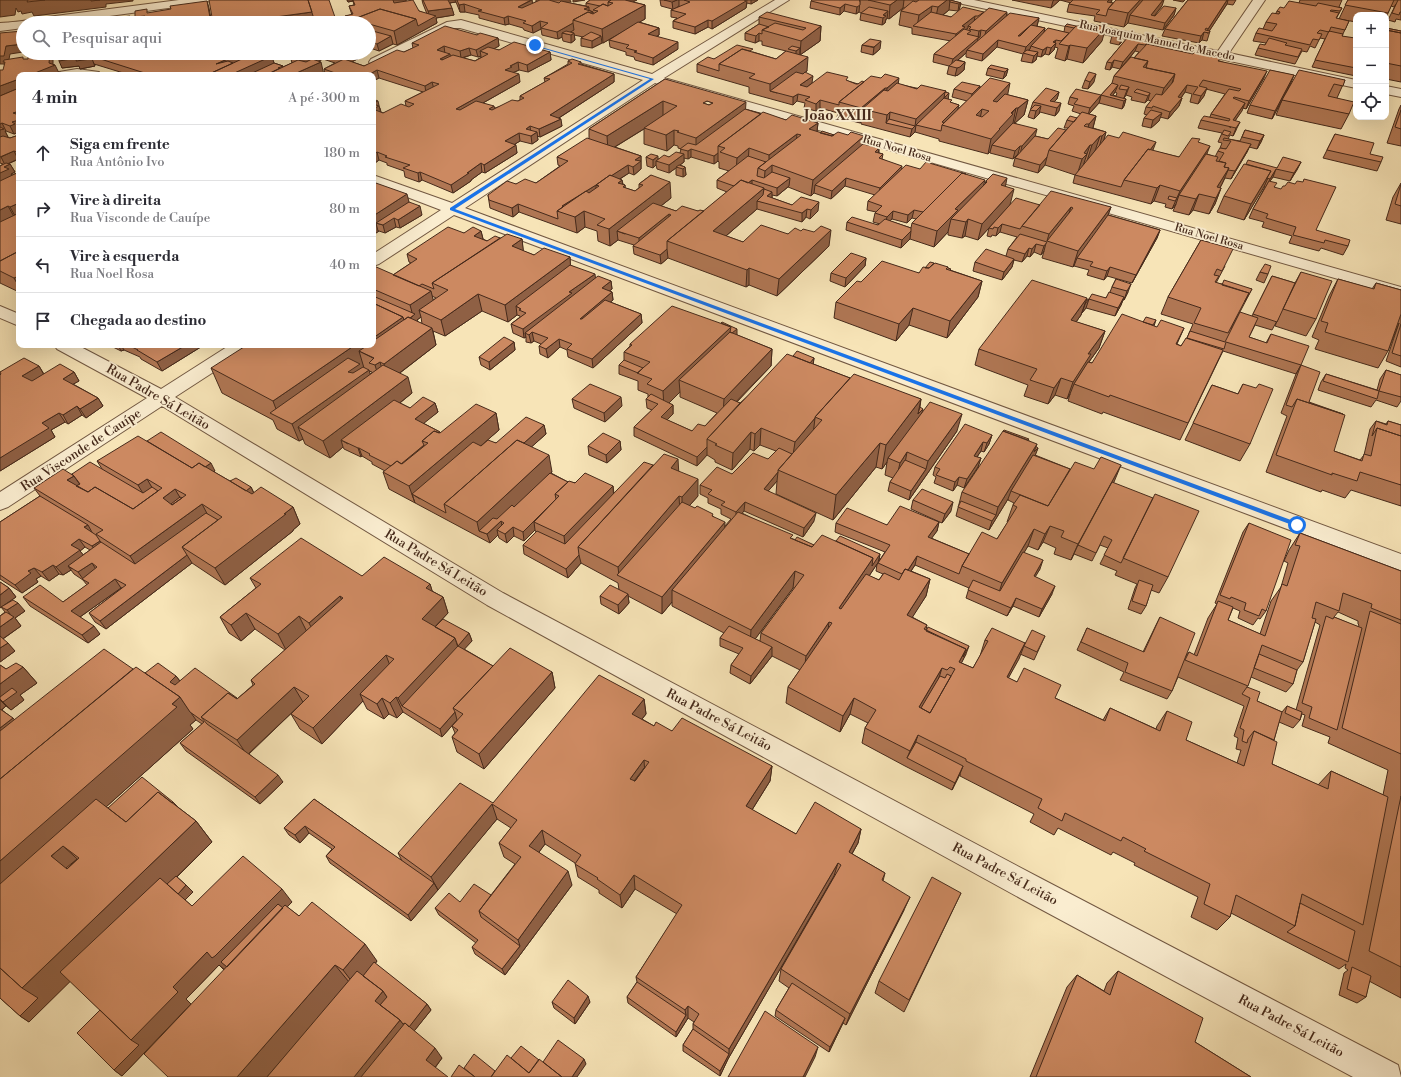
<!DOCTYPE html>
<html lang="pt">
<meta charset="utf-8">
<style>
body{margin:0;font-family:"Libre Bodoni",serif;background:#f7f7f7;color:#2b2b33}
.controls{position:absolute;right:12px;top:12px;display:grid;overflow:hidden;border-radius:8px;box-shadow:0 4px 16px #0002}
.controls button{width:36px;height:36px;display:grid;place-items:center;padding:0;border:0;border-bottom:1px solid #e1e1e2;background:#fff;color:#2b2b33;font:20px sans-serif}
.stop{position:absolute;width:12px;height:12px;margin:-9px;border:3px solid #1a73e8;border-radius:50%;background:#fff}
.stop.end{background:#1a73e8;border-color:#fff;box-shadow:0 1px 4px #0008}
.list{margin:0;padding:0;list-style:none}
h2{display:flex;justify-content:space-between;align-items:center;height:52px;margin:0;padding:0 16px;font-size:17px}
h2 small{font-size:13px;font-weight:400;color:#7c7c81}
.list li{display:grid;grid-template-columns:26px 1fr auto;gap:12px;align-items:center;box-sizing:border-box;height:56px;padding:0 16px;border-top:1px solid #e1e1e2}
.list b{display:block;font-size:15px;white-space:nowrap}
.list p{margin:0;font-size:13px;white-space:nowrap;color:#7c7c81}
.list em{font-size:13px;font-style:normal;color:#7c7c81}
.icon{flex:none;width:22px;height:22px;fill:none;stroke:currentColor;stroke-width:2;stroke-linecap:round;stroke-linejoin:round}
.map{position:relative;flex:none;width:1401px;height:1077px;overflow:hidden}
.search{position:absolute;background:#fff;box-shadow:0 4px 16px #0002;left:16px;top:16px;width:360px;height:44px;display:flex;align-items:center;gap:10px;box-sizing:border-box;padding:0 14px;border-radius:22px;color:#7c7c81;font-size:15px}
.panel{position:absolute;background:#fff;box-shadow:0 4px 16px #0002;left:16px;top:72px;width:360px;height:276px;border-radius:8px}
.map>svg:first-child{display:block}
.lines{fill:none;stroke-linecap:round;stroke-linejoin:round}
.minor-casing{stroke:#725842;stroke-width:2}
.minor{fill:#faedd0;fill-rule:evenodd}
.wall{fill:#af7653;stroke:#462a1b;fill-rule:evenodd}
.shaded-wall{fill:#8f6044;stroke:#462a1b}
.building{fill:#cc8961;stroke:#462a1b;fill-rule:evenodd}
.route{fill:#1a73e8}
.labels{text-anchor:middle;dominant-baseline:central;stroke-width:3.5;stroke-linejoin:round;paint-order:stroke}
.far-street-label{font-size:11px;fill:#462a1b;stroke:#faedd0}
.street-label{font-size:13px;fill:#462a1b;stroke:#faedd0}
.far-district-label{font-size:14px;font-weight:bold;fill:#462a1b;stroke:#faedd0}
</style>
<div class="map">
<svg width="1401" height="1077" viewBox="0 0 1401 1077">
<rect width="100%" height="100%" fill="#f7e4b7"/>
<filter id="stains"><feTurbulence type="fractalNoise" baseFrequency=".005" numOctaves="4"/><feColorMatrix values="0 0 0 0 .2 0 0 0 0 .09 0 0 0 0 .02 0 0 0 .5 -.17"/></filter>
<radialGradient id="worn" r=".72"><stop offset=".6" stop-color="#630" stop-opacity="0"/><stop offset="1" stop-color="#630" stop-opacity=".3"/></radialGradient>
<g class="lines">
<!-- minor casing -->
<g class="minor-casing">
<path id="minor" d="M 179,0 L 211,0 L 205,3 L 58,23 L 23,23 L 23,28 L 0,31 L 0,23 C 11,22 22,22 32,19 Z
M 775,0 L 789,0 L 664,78 L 1401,287 L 1401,297 L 655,83 L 465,208 L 1401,554 L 1401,572 L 454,215 L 379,264 L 373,266 L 373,254 L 441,210 L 373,184 L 373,175 L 452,203 L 643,80 L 460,28 L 453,28 L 379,65 L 371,65 L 369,62 L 371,59 L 447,22 L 461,20 L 652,74 Z
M 952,0 L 974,0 L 1218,51 L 1253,0 L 1265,0 L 1229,53 L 1356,80 L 1356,88 L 958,3 Z
M 77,69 L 99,72 L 100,75 L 58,75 L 59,72 Z
M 1386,86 L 1401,89 L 1401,97 L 1386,94 Z
M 0,306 L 19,314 L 19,326 L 0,318 Z
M 54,345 L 77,345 L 161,389 L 230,345 L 252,345 L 249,349 L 175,397 L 503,593 L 1040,878 L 1398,1065 L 1401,1077 L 1353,1077 L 1020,898 L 487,605 L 162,406 L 8,507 L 0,510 L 0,492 L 147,398 L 57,349 Z"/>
</g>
<!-- minor -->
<use href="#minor" class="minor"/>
</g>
<!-- wall -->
<path class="wall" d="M 347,0 L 406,0 L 406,1 L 419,11 L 427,14 L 423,4 L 422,0 L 532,0 L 532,4 L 536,2 L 536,0 L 570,0 L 571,2 L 564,2 L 586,6 L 586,3 L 590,0 L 633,2 L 645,5 L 645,19 L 639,22 L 659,28 L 659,35 L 657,36 L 678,49 L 653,65 L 635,60 L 634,57 L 626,55 L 626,52 L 610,47 L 609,40 L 617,35 L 603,43 L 602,43 L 592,48 L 581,46 L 581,38 L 583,37 L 574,35 L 575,40 L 571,43 L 563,41 L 562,37 L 558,39 L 542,35 L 541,29 L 533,33 L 524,30 L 523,28 L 509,24 L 505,25 L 479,18 L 479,15 L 465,12 L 460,12 L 456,2 L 450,3 L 454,15 L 436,18 L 437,23 L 397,45 L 393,44 L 379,51 L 373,49 L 369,51 L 369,23 L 346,23 L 345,16 L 352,15 L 349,6 L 354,5 L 353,1 L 348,2 ZM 589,10 L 593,12 L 593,14 Z
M 660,0 L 758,0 L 751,4 L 747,3 L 746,8 L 712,29 L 708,27 L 695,34 L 673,28 L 673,21 L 677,18 L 671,17 L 671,10 L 672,9 L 661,6 Z
M 812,0 L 950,0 L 961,3 L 959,10 L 958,11 L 949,10 L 943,15 L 951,17 L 984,13 L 1039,18 L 1037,26 L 1036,26 L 1045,28 L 1044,32 L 1064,32 L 1065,26 L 1067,24 L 1102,41 L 1083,63 L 1067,59 L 1065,61 L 1055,58 L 1058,48 L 1055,47 L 1054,50 L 1049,55 L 1045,54 L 1041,57 L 1037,56 L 1036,60 L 1032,63 L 1021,61 L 1023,54 L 997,47 L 982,61 L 966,57 L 966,53 L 958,60 L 965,62 L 964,70 L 958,75 L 955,76 L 947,74 L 949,66 L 933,62 L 934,54 L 951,41 L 912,34 L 912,28 L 899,25 L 901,11 L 905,8 L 903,8 L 889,19 L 887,18 L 886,19 L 885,23 L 882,25 L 860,20 L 861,13 L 859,12 L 856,14 L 844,11 L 840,15 L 810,8 L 811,1 Z
M 1012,0 L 1112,0 L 1111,3 L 1113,3 L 1162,6 L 1154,16 L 1155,16 L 1176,8 L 1174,15 L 1163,30 L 1128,23 L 1124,27 L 1094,21 L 1095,16 L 1067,12 L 1069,4 L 1071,3 L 1060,0 L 1051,8 Z
M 1173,0 L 1185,0 L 1183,2 Z
M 1188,0 L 1236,0 L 1233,5 L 1227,4 L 1209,31 L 1210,31 L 1207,41 L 1202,40 L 1199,43 L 1162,36 L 1165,29 Z
M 1300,0 L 1342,0 L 1339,7 L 1342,8 L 1336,19 L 1349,21 L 1342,36 L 1356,41 L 1356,76 L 1312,67 L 1325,39 L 1320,38 L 1315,48 L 1310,46 L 1307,52 L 1302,51 L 1295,64 L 1255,55 L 1258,48 L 1265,45 L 1266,43 L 1253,41 L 1256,33 L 1263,29 L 1266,22 L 1276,13 L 1277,11 L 1299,3 Z
M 1348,0 L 1401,0 L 1401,20 L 1396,19 L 1395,22 L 1388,20 L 1396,4 L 1394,7 L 1391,6 L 1386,18 L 1386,15 L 1356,15 L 1356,22 L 1339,19 Z
M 759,17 L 821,26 L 820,41 L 800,55 L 807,71 L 805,72 L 812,83 L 848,81 L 858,84 L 864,82 L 898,84 L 916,88 L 946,91 L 945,92 L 948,99 L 952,103 L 959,105 L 957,110 L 967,101 L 952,97 L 954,89 L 980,86 L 980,88 L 1028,100 L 1024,115 L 1015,123 L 1035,136 L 1048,139 L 1066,130 L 1068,128 L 1064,128 L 1067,120 L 1077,118 L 1081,114 L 1072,111 L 1074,106 L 1068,104 L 1070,97 L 1099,103 L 1089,114 L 1096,116 L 1093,128 L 1106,132 L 1104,139 L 1153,151 L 1179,157 L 1199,143 L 1207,154 L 1215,157 L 1218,151 L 1226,149 L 1220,148 L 1222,143 L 1218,142 L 1222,133 L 1198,128 L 1201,120 L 1210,117 L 1211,114 L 1225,94 L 1206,89 L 1204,96 L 1198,104 L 1190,102 L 1192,94 L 1185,92 L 1181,98 L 1182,98 L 1179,106 L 1168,119 L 1160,117 L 1159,121 L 1151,128 L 1142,126 L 1144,118 L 1147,115 L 1144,114 L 1146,107 L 1151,101 L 1148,100 L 1145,103 L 1131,100 L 1132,97 L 1126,95 L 1124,98 L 1126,99 L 1124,106 L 1122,109 L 1099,103 L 1101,95 L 1112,83 L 1114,76 L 1120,69 L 1112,67 L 1110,70 L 1105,69 L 1107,62 L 1128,37 L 1148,44 L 1220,61 L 1264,78 L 1246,109 L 1243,108 L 1235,121 L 1236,130 L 1233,136 L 1230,135 L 1228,139 L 1240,141 L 1245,130 L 1264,135 L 1261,142 L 1257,149 L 1249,147 L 1247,152 L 1231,179 L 1225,178 L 1220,188 L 1221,188 L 1215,204 L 1209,214 L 1193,210 L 1189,215 L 1173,211 L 1176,204 L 1172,209 L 1165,207 L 1166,204 L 1154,201 L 1151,204 L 1073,183 L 1075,175 L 1045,165 L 1038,173 L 1013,166 L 1015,158 L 1018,154 L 1013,159 L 990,153 L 990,152 L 988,154 L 939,141 L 939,139 L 915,132 L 910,137 L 861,124 L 861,122 L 860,123 L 837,117 L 838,113 L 820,108 L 816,111 L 804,108 L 805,103 L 797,101 L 793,105 L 749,93 L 749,87 L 697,72 L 697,64 L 714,59 L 753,52 L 776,59 L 786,51 L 762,45 L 762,41 L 759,41 L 755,43 L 745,40 L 745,33 L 759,24 ZM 1135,51 L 1139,52 L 1134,58 L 1126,63 ZM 1115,92 L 1117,93 L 1116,96 L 1113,95 Z
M 1386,28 L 1401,31 L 1401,82 L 1386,79 Z
M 477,35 L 498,38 L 499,46 L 493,49 L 499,50 L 550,52 L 551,60 L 528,72 L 519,70 L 513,73 L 520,82 L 483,103 L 495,108 L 518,101 L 520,100 L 520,96 L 545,82 L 544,78 L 568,64 L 568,61 L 581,62 L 581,64 L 614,74 L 614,82 L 559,118 L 562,126 L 540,137 L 537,136 L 538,140 L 532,144 L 520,141 L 515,144 L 517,153 L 485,173 L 482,172 L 471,180 L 471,181 L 453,193 L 422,180 L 419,182 L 405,177 L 404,171 L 387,165 L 387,163 L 379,160 L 375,163 L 373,162 L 373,99 L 380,108 L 381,112 L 383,113 L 406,106 L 405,101 L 423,92 L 379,78 L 373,81 L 373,75 L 325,75 L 324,69 L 335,63 L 323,59 L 318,61 L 324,75 L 130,75 L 94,64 L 95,66 L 80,69 L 79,66 L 62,68 L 59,53 L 223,54 L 274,63 L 283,66 L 283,67 L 292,63 L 290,55 L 288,54 L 287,53 L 366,53 L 359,57 L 359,58 L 352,62 L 364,66 L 404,52 L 413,48 L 412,43 ZM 99,53 L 100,55 L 94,56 L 94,54 ZM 471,55 L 478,57 L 481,56 L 481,57 L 475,61 L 463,58 Z
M 1112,36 L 1123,36 L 1121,43 L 1119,45 L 1110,43 Z
M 862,45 L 880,49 L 873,55 L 861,52 Z
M 988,68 L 1008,69 L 1006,76 L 1003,79 L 986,75 Z
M 665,79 L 745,109 L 786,120 L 818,123 L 817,132 L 879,148 L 879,153 L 883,154 L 882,159 L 902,170 L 984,185 L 985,184 L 986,181 L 1005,186 L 1010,205 L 1040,205 L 1111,207 L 1108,215 L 1160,230 L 1157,238 L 1132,283 L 1107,276 L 1104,280 L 1087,275 L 1089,270 L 1074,266 L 1073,267 L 1042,258 L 1044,251 L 1041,255 L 1034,252 L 1030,257 L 1027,256 L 1022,262 L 1014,260 L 1012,267 L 1002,280 L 973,271 L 975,262 L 1006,256 L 1008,249 L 1017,237 L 1000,232 L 996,236 L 992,235 L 991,237 L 987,236 L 989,228 L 998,218 L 978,240 L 965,236 L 962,238 L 948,235 L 948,232 L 934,247 L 910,239 L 901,248 L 846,230 L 847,222 L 878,225 L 880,224 L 873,222 L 875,213 L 876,212 L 867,210 L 868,201 L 875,195 L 845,186 L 831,199 L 814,193 L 811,196 L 788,187 L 777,196 L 772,195 L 772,198 L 792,205 L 818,211 L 810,219 L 806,217 L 802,222 L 757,209 L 726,236 L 743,242 L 788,234 L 829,246 L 777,296 L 749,285 L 746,287 L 668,258 L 661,264 L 634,254 L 633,246 L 634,245 L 618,240 L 610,246 L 598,241 L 597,231 L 585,227 L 577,233 L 519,212 L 513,217 L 490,208 L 488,195 L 516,184 L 536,183 L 560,166 L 558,165 L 557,157 L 589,139 L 589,129 ZM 707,101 L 713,103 L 709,105 L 703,103 ZM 644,129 L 644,144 L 667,151 L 674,145 L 678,146 L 678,148 L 681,149 L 680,153 L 669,157 L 658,159 L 646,157 L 647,166 L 653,168 L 656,165 L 657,169 L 669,173 L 676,168 L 676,175 L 683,177 L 686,175 L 685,167 L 680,165 L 684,162 L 684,158 L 688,159 L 691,157 L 714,164 L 718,161 L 719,162 L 719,168 L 729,171 L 717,180 L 717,188 L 727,192 L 704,211 L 676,211 L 661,206 L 671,198 L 651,175 L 639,184 L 639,188 L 635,191 L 625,188 L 625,185 L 623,184 L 622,180 L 620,179 L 629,173 L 634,175 L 641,169 L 641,156 L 615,147 ZM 912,218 L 916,219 L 912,223 L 911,228 L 890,221 L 892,219 L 907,223 Z
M 1085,80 L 1094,82 L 1088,89 L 1082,88 Z
M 1345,80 L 1337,98 L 1349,114 L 1341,129 L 1276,115 L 1282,100 Z
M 1291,83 L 1272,119 L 1247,113 L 1250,105 Z
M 1059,92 L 1057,99 L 1054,102 L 1059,111 L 1055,116 L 1040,112 L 1039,114 L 1034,119 L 1028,117 L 1033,102 Z
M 0,96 L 19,131 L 19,132 L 14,134 L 6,131 L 5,131 L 8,137 L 7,137 L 10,138 L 19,135 L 19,159 L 8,164 L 10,164 L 15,172 L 11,174 L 12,175 L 19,172 L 19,292 L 0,283 L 0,166 L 3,164 L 0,163 Z
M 1401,105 L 1401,146 L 1387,143 L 1399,109 Z
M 1335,134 L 1381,162 L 1377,171 L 1323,158 Z
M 1301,162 L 1290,181 L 1273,177 L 1270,181 L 1275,187 L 1316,230 L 1348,246 L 1343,255 L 1321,248 L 1319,251 L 1289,243 L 1292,236 L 1262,227 L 1264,222 L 1249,218 L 1253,209 L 1265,187 L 1264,186 L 1244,220 L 1217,212 L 1224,196 L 1277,168 Z
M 373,182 L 409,202 L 422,215 L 400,228 L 396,227 L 385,233 L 379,231 L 373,235 Z
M 1401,183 L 1401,224 L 1386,220 L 1393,197 Z
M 481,231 L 483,239 L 487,241 L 500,238 L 522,239 L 523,251 L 534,255 L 570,257 L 570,265 L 595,278 L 611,281 L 612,289 L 609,291 L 612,292 L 613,300 L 610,302 L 641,314 L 642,323 L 593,368 L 568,357 L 567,350 L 560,347 L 548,358 L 540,354 L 539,346 L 541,344 L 534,341 L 531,343 L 526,342 L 526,337 L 524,338 L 513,333 L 511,324 L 520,317 L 520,316 L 517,315 L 508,322 L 482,311 L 445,336 L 433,331 L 436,345 L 400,373 L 412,393 L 400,403 L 410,408 L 435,403 L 438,412 L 423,423 L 440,432 L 440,433 L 496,413 L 499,430 L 486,441 L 496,443 L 544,425 L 546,434 L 531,447 L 552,472 L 551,473 L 568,482 L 613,486 L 614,494 L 653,465 L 679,471 L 698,496 L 689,506 L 713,516 L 724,527 L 731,519 L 721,514 L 721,509 L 708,503 L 708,498 L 700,494 L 700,485 L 732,474 L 768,459 L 776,451 L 760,445 L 754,451 L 750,449 L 732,470 L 715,462 L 715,460 L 707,455 L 697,466 L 634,436 L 634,427 L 652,410 L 647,408 L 646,399 L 648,397 L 648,394 L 638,390 L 638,381 L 619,374 L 619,365 L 624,360 L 624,352 L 630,346 L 630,344 L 737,335 L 772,349 L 771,366 L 737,402 L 740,403 L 793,356 L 814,358 L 813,364 L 850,378 L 921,399 L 920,407 L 922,412 L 957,431 L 909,500 L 888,491 L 890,482 L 893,478 L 885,475 L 887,462 L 882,469 L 876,467 L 833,520 L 776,494 L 777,481 L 768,491 L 814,521 L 803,537 L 744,511 L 742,513 L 793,539 L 814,545 L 836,541 L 880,554 L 879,561 L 885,552 L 835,532 L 836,523 L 887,525 L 939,522 L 937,531 L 931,538 L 969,554 L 997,539 L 1008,522 L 1007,522 L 1013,505 L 1014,503 L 1008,500 L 1008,499 L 989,530 L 956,516 L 962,492 L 1028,440 L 1038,448 L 1035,455 L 1070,469 L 1113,483 L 1168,577 L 1159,593 L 1151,590 L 1146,606 L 1141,614 L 1128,609 L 1135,588 L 1137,584 L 1115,575 L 1117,571 L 1100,564 L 1108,548 L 1100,545 L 1092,561 L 1074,554 L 1071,560 L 1054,554 L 1056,548 L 1043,542 L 1038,550 L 1028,546 L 1024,552 L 1040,569 L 1035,576 L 1052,594 L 1039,617 L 1013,606 L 1007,616 L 966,598 L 969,588 L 915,565 L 911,571 L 930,579 L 926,596 L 912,617 L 927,625 L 926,630 L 966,654 L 961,663 L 973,668 L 980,656 L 985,640 L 1025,643 L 1045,636 L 1034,660 L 1020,654 L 1008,678 L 1017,682 L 1055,698 L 1103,720 L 1110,708 L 1156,729 L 1157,726 L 1167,711 L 1186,740 L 1237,763 L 1241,750 L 1240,750 L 1236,749 L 1238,738 L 1234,736 L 1244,706 L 1178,677 L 1172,691 L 1167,699 L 1120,680 L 1124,672 L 1077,650 L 1087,628 L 1143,652 L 1156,625 L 1160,617 L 1185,657 L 1189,652 L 1194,655 L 1208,618 L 1217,604 L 1215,603 L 1243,532 L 1249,523 L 1266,611 L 1260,619 L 1258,618 L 1253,625 L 1238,618 L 1240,611 L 1233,608 L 1228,620 L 1260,634 L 1271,601 L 1281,587 L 1288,563 L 1284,561 L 1289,550 L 1300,533 L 1401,571 L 1401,998 L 1369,981 L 1366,997 L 1357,1003 L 1339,995 L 1344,973 L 1348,970 L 1345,968 L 1346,964 L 1339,969 L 1231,913 L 1230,917 L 1217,930 L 1191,917 L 1198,897 L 1134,865 L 1135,863 L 1113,852 L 1111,855 L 1058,828 L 1054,835 L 1030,822 L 1034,814 L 960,776 L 960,774 L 952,790 L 905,766 L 862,743 L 865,728 L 868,723 L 850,714 L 840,732 L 786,703 L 788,687 L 800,670 L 772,656 L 750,684 L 730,673 L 731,665 L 739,654 L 720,646 L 720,638 L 724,633 L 672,606 L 672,602 L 662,614 L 628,596 L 629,603 L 619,614 L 601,604 L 600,596 L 619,590 L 618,583 L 581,563 L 568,578 L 524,554 L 523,545 L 536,532 L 535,530 L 524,541 L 514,536 L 507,543 L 499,538 L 498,535 L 490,543 L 389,489 L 383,472 L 385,471 L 372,464 L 372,462 L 362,456 L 361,457 L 344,449 L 343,447 L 330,458 L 305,444 L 303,439 L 299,441 L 277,429 L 273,420 L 222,393 L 211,368 L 373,345 L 373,267 L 393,275 L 411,263 L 409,262 L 407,254 L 464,233 ZM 432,296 L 436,298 L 433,300 ZM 421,317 L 422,324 L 417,321 L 417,320 ZM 369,371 L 372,372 L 372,373 L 370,374 ZM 680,392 L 680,397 L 717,413 L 705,426 L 692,431 L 667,420 L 673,414 L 673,405 L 669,403 ZM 877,564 L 876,571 L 883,574 L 879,580 L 869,576 ZM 793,588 L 795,588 L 761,633 L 760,641 L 755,639 ZM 1338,612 L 1358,621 L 1358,624 L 1359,625 L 1358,627 L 1334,617 ZM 1315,622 L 1320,625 L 1296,710 L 1287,706 L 1282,712 L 1257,701 L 1247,687 L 1251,677 L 1286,692 L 1293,684 L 1297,670 L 1303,662 ZM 1302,714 L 1305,715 L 1302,726 L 1330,737 L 1328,743 L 1388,770 L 1383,795 L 1331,771 L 1318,785 L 1272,764 L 1274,740 L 1279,722 L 1293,728 L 1300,720 Z
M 1201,240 L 1225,266 L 1216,283 L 1252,289 L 1231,329 L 1252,316 L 1272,276 L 1295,283 L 1301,272 L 1316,319 L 1306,336 L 1275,326 L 1278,319 L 1272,330 L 1255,325 L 1249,337 L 1266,343 L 1271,334 L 1301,365 L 1296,374 L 1223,351 L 1180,440 L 1103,412 L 1102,414 L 1068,401 L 1070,394 L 1067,399 L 1055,395 L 1048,404 L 1024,396 L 1028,385 L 975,365 L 979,349 L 1089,299 L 1106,298 L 1110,292 L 1112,287 L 1116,279 L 1128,292 L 1124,300 L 1123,300 L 1121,305 L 1115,316 L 1086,308 L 1082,313 L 1082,312 L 1081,315 L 1076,322 L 1105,331 L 1099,348 L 1089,362 L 1092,363 L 1143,322 L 1156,320 L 1154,326 L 1177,344 L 1181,346 L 1187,338 L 1193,324 L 1161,314 L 1168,297 Z
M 866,258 L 865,266 L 845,287 L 830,281 L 831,273 Z
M 948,267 L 948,268 L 951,269 L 950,270 L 982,281 L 978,297 L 947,338 L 909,325 L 896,341 L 834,318 L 836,302 L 861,282 L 919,273 Z
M 1260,272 L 1268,274 L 1264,283 L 1256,280 Z
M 1338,279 L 1372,289 L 1376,283 L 1401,290 L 1401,367 L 1386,361 L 1399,323 L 1388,351 L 1378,368 L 1315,349 L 1319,340 L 1312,337 L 1329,296 Z
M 514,342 L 515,350 L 490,370 L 481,365 L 479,357 Z
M 109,345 L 204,345 L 162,371 L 141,359 L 140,357 L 124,350 L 121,351 Z
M 1301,365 L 1309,402 L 1334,451 L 1360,460 L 1364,455 L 1370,429 L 1376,421 L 1386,424 L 1388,421 L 1401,425 L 1401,506 L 1351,490 L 1345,498 L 1322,490 L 1321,492 L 1266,472 L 1287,416 L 1281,413 L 1296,374 Z
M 39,366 L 44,374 L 74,372 L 79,381 L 73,384 L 98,398 L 103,406 L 86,418 L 82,415 L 68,424 L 65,422 L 51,430 L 55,437 L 0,471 L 0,372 Z
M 1386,370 L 1401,375 L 1401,401 L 1397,407 L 1376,400 L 1371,407 L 1318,390 L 1321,382 L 1326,374 L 1377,390 L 1380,379 Z
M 1243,384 L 1250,444 L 1240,461 L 1185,440 L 1212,385 L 1238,394 Z
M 572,399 L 622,406 L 605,422 L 574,408 Z
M 992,435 L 989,444 L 984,452 L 981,451 L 977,457 L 981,458 L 978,467 L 964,488 L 957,485 L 953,491 L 934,483 L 936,477 L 933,475 L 935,467 Z
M 147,441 L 215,471 L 214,472 L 230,481 L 251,487 L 254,493 L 293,507 L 300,524 L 293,530 L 293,531 L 225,585 L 192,563 L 106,629 L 95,622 L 89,613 L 122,588 L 121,588 L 80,617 L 100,634 L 88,643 L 30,606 L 23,597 L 63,602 L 87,585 L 83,580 L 74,574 L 71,570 L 63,575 L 59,574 L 49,581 L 41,576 L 36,579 L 38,582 L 22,593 L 0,579 L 0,522 L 40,496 L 34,488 L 72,474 L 102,469 L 97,461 ZM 85,547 L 90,550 L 83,555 L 80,551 Z
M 620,441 L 621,450 L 607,463 L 589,455 L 588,446 Z
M 913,500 L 951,511 L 942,523 L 911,509 Z
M 362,576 L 430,584 L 432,591 L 443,597 L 448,613 L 435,627 L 469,633 L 472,641 L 464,649 L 493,666 L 552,672 L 555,688 L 484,769 L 457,752 L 452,737 L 455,733 L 452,726 L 457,720 L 442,737 L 403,712 L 397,718 L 389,714 L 384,719 L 367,709 L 363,701 L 322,744 L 300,729 L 291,714 L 303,702 L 249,754 L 283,782 L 260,804 L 186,751 L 180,743 L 202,724 L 196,720 L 190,725 L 193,729 L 106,807 L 108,808 L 173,802 L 179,808 L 196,821 L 212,842 L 177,877 L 186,885 L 193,892 L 185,900 L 192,906 L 292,902 L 287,907 L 299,916 L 377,961 L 375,964 L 427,1004 L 431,1010 L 414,1031 L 442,1058 L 435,1068 L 224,970 L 219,965 L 186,999 L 191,1004 L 122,1076 L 114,1070 L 100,1010 L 70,981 L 29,1022 L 20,1016 L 0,998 L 0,665 L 6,669 L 23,667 L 37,683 L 20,695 L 24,700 L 11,710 L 6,706 L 2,710 L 15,720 L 133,669 L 145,673 L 176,676 L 180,681 L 237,698 L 237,699 L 253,685 L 251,680 L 285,650 L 255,629 L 241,641 L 229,633 L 220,617 L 256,588 L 250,578 Z
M 0,582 L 9,588 L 16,597 L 4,605 L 25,611 L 15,618 L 21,626 L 3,639 L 15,651 L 0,662 L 0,616 L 5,612 L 1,607 L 0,608 Z
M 644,699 L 646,714 L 642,719 L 654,726 L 672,731 L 772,766 L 770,781 L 752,810 L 796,834 L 861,829 L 858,843 L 852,854 L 885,873 L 883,881 L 904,910 L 846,1025 L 843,1023 L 829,1052 L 775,1016 L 776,1010 L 789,988 L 779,981 L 781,969 L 834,876 L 728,1059 L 720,1076 L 683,1051 L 683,1045 L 693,1029 L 693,1024 L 694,1022 L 688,1018 L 676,1037 L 628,1003 L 627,997 L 637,982 L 636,977 L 677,914 L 635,889 L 622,908 L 599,893 L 599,890 L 578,877 L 575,863 L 545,844 L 539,852 L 572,885 L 505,975 L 475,954 L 472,947 L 476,943 L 439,915 L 435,908 L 460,902 L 491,895 L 515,864 L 504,857 L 499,843 L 511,828 L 497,819 L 411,921 L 330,863 L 326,856 L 332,849 L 309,833 L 300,843 L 289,835 L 284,828 L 314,799 L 402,861 L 398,853 L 493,803 Z
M 961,893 L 904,1012 L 875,993 L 879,981 Z
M 1118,971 L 1195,1042 L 1251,1077 L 1030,1077 L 1067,987 L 1077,975 L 1104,991 L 1107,983 Z
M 552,1002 L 590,1002 L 575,1024 L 554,1008 Z"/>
<!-- shaded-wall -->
<path class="shaded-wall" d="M 0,0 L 133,0 L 133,1 L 106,4 L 106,7 L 34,16 L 32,12 L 22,14 L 21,11 L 18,12 L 16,8 L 15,15 L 0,17 Z
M 347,0 L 352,0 L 353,1 L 348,2 Z
M 392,0 L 406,0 L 406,2 L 393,4 Z
M 447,0 L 455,0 L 456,2 L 448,3 Z
M 532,0 L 533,7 L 518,14 L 518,7 Z
M 573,0 L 585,0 L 573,2 Z
M 624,0 L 637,0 L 631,3 Z
M 677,0 L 679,0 L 679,6 L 673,10 L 672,2 Z
M 741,0 L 747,0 L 746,8 L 712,29 L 712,21 Z
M 751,0 L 758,0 L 751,4 Z
M 860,0 L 859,12 L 856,14 L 857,7 L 859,1 Z
M 897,0 L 904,0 L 903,8 L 889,19 L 890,5 Z
M 947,0 L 950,0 L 949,10 L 935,21 L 938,7 Z
M 1054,0 L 1060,0 L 1051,8 L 1053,1 Z
M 1109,0 L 1112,0 L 1111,2 L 1105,9 L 1107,2 Z
M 1140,0 L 1146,0 L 1130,15 L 1128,23 L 1124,27 L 1128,13 Z
M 1163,0 L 1164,0 L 1162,6 L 1151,20 L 1151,15 Z
M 1227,0 L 1228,0 L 1227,4 L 1208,33 L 1207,33 L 1208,29 Z
M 207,1 L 209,8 L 212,23 L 210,23 Z
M 961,3 L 959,10 L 958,11 L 959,4 Z
M 464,4 L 465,12 L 460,12 L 459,5 Z
M 845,4 L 844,11 L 840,15 L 840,8 Z
M 645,5 L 645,19 L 603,43 L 602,29 Z
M 932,6 L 930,19 L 917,27 L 919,15 Z
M 589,7 L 589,14 L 593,12 L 593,19 L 584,9 Z
M 452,8 L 454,15 L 436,18 L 437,23 L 397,45 L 394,31 L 416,19 L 430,19 L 428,11 Z
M 1176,8 L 1174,15 L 1163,30 L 1165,23 Z
M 888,11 L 887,19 L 886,19 L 885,23 L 882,25 L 883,18 L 883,15 Z
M 312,12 L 336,20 L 337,23 L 304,23 L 297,21 L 298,23 L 232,23 Z
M 1007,12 L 1006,19 L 984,38 L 986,31 Z
M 130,16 L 133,23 L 129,23 Z
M 145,16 L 148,23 L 137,23 L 135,17 Z
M 508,16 L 509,24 L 505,25 L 504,18 Z
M 975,16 L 974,23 L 968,26 L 968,28 L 964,31 L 955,42 L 956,34 L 962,26 Z
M 1039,18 L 1037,26 L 1016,43 L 1018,36 Z
M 354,19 L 355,23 L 347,23 L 346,20 Z
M 708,20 L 708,27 L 695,34 L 695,27 Z
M 540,21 L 541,29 L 533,33 L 532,26 Z
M 573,23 L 574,30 L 567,34 L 562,33 L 562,37 L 558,39 L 557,32 Z
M 821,26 L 820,41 L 800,55 L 801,41 Z
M 1106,27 L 1102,41 L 1083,63 L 1087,48 Z
M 659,28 L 659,35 L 648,41 L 648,34 Z
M 1045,28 L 1043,36 L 1031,46 L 1030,49 L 1024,54 L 1026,47 Z
M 981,30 L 980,37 L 978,38 L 977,44 L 967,50 L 966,53 L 951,66 L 953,59 L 978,37 L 979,31 Z
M 1204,32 L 1202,40 L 1199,43 L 1201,36 Z
M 574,33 L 575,40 L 571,43 L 571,35 Z
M 759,33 L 759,41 L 755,43 L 756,36 Z
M 369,35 L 370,35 L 373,49 L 369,51 Z
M 391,36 L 393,44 L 379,51 L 377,44 Z
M 601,36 L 602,43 L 592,48 L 592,41 Z
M 1123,36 L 1121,43 L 1119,45 L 1122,38 Z
M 498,38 L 499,46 L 486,53 L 480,51 L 481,56 L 478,57 L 476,50 Z
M 998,40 L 997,47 L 982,61 L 983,54 Z
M 1056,40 L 1054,45 L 1056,43 L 1054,50 L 1049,55 L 1053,42 Z
M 881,41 L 880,49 L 873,55 L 874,47 Z
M 678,42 L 678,49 L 653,65 L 653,58 Z
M 23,44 L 23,52 L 10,54 L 7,70 L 4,64 L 0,64 L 0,56 L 6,46 Z
M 1138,44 L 1135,51 L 1120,69 L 1123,62 Z
M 1070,45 L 1067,59 L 1065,61 L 1069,46 Z
M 444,46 L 445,54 L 437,50 Z
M 1047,47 L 1045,54 L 1041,57 L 1043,50 Z
M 469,48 L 471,55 L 461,58 L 460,51 Z
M 800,48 L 800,55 L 796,58 L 796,51 Z
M 550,52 L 551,60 L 528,72 L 527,65 Z
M 1038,52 L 1036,60 L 1032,63 L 1034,56 Z
M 31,53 L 54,53 L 54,54 L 52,54 L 53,56 L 53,66 L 55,65 L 59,73 L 53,75 L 30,75 L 33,57 Z
M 91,53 L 127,53 L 100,55 L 99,53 L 94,54 L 94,57 L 91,56 L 94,64 L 95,66 L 80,69 L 79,66 L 62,68 L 59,61 Z
M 241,53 L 260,53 L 219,72 L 216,64 Z
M 318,53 L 321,53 L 323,59 L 315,63 L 313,55 Z
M 353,53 L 366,53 L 359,57 L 359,58 L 344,66 L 342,59 Z
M 309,54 L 311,61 L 301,66 L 299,58 Z
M 450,54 L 451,61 L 440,59 Z
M 272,56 L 276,70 L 267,75 L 224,75 Z
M 808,57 L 807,71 L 777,93 L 770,91 L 770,84 Z
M 1114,60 L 1112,67 L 1110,70 L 1112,63 Z
M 1148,61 L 1144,75 L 1143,67 Z
M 321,62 L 324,75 L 292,75 Z
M 518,62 L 519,70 L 512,73 L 505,70 L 510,66 Z
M 965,62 L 964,70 L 958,75 L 955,76 L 957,68 Z
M 1008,69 L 1006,76 L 1003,79 L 1005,72 Z
M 377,70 L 379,78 L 373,81 L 373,75 L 368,75 Z
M 1267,71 L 1264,78 L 1246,109 L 1249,101 Z
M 519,74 L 520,82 L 458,117 L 456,109 Z
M 614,74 L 614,82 L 551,123 L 550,115 Z
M 1096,74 L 1094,82 L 1088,89 L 1090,82 Z
M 1175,74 L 1170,89 L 1159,103 L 1164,88 Z
M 1294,75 L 1291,83 L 1272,119 L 1275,111 Z
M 813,76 L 812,83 L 800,93 L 800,85 Z
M 899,78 L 897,93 L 885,103 L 887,88 Z
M 19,79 L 19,88 L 0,96 L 0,86 Z
M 432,82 L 434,89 L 426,94 L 425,86 Z
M 1010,83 L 1007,98 L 989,116 L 993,101 Z
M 1118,85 L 1115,92 L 1111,98 L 1110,95 Z
M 1187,85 L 1185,92 L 1176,105 L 1178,97 Z
M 980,86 L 979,94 L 971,102 L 972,94 Z
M 1129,87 L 1126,95 L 1124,98 L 1127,90 Z
M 885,88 L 883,103 L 862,109 L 861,122 L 860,123 L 861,108 Z
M 1207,88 L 1204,96 L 1198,104 L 1201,96 Z
M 946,91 L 943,106 L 916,125 L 915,132 L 910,137 L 912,129 L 915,126 L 916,119 Z
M 1059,92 L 1057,99 L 1050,106 L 1050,101 Z
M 949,93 L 948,101 L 944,98 Z
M 1150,93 L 1148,100 L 1145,103 L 1148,96 Z
M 798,94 L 797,101 L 793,105 L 793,97 Z
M 1101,95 L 1099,103 L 1088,115 L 1090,108 Z
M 1182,98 L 1179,106 L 1168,119 L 1170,112 Z
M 1126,99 L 1124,106 L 1122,109 L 1124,101 Z
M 820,100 L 820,108 L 816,111 L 816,104 Z
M 1028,100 L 1024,115 L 1014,124 L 1018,108 Z
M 378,101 L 381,114 L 375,117 L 373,103 Z
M 663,101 L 663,117 L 608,151 L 607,136 Z
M 746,102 L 745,117 L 696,150 L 696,138 Z
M 1061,103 L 1059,111 L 1055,116 L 1057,108 Z
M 1245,103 L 1242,111 L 1230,128 L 1233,120 Z
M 959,105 L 957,112 L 944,126 L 942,122 Z
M 494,106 L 496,114 L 489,109 Z
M 1041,106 L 1039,114 L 1034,119 L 1036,111 Z
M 1016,108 L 1013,123 L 992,145 L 990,152 L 988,154 L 991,139 L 999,129 Z
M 982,109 L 979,124 L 976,115 Z
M 19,111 L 19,129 L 18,129 L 19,132 L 14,134 L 10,126 L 12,122 L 13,113 Z
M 890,112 L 889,123 L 886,123 L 887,115 Z
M 1162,113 L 1159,121 L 1151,128 L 1153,120 Z
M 1096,116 L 1092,131 L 1086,135 L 1089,124 Z
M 561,119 L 562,126 L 540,137 L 539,129 Z
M 1240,122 L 1233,136 L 1236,128 Z
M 2,123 L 6,131 L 5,131 L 8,137 L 0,140 L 0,124 Z
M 818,123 L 816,138 L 809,129 Z
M 530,126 L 531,134 L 526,129 Z
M 1037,129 L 1035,137 L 1020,154 L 1022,146 Z
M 674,130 L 674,145 L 667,151 L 666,135 Z
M 537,132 L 538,140 L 532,144 L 531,136 Z
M 1106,132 L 1102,147 L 1098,152 L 1102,136 Z
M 519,133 L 520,141 L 507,149 L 505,141 Z
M 797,134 L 796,146 L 772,165 L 772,180 L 764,184 L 765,171 L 769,167 L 769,155 Z
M 1264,135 L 1261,142 L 1257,149 L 1260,141 Z
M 864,136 L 862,152 L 815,185 L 814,193 L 811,196 L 813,180 Z
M 1100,136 L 1095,151 L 1087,161 L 1092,145 Z
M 1156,142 L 1153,150 L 1130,181 L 1127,180 Z
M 1251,144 L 1247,152 L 1231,179 L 1235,171 Z
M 516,145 L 517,153 L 485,173 L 484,165 Z
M 1090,145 L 1082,169 L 1077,175 L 1084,153 Z
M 1020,146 L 1018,154 L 1013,159 L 1015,151 Z
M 1210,146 L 1204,161 L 1179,195 L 1176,204 L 1172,209 L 1180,191 Z
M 749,148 L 748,164 L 736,173 L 737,158 Z
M 879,148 L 878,156 L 875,152 Z
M 691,149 L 691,157 L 688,159 L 688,151 Z
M 14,151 L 18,159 L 5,165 L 1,157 Z
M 377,152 L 379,160 L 375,163 L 373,155 Z
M 718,153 L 718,161 L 714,164 L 714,156 Z
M 684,154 L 684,162 L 669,173 L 669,165 Z
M 641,156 L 641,169 L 634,175 L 633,167 L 635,160 Z
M 658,156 L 658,161 L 656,161 L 656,165 L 653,168 L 653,160 Z
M 1047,157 L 1045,165 L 1038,173 L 1040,165 Z
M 1301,162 L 1297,170 L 1290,181 L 1294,173 Z
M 481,163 L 482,172 L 471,180 L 471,181 L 453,193 L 451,185 Z
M 10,164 L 15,172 L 11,174 L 13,177 L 0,183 L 0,173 L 4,167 Z
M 628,165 L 629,173 L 599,192 L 599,186 L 596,185 Z
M 902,166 L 901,175 L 878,196 L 880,188 Z
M 685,167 L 686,175 L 683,177 L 683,169 Z
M 1229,168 L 1222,184 L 1214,198 L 1217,187 Z
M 1276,169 L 1273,177 L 1266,187 L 1270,179 Z
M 1271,171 L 1264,187 L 1244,220 L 1251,204 Z
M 420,172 L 422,180 L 419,182 L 418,173 Z
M 790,178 L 789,186 L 777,196 L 777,188 Z
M 846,178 L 845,186 L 831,199 L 832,191 Z
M 1007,178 L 1004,194 L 1001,185 Z
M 622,180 L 623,187 L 625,185 L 626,201 L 618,183 Z
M 752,180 L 752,188 L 747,184 Z
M 985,180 L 981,196 L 951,219 L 948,232 L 934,247 L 937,231 L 955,209 Z
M 670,182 L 671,198 L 625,234 L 617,231 L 618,240 L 610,246 L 609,229 Z
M 596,185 L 596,194 L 564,213 L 562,206 Z
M 1160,185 L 1154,201 L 1151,204 L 1157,188 Z
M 764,188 L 763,202 L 757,201 L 757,209 L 712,248 L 713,231 Z
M 1221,188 L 1215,204 L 1209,214 L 1216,198 Z
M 1014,189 L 1010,205 L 978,240 L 982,224 Z
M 772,192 L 772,200 L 767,196 Z
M 407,194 L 411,210 L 394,218 L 396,227 L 385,233 L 383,225 L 376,223 L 378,231 L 379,231 L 373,235 L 373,216 Z
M 1199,194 L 1193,210 L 1189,215 L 1196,199 Z
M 819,202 L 818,211 L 810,219 L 811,210 Z
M 19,203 L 19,223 L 10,207 Z
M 518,204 L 519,212 L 513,217 L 512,208 Z
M 8,206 L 17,222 L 0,230 L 0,210 Z
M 420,206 L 422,215 L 400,228 L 398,220 Z
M 1071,207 L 1066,223 L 1047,241 L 1049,234 Z
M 1111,207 L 1105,223 L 1077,258 L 1074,266 L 1073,267 L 1078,251 Z
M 807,209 L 806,217 L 802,222 L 802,213 Z
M 914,210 L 912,218 L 907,223 L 908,215 Z
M 584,211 L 585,227 L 577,233 L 575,217 Z
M 893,211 L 892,219 L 885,225 L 887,217 Z
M 669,214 L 669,223 L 639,247 L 639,238 Z
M 968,219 L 965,236 L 962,238 L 966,222 Z
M 1002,224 L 1000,232 L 996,236 L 998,228 Z
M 831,230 L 829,246 L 777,296 L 779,279 Z
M 1160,230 L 1157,238 L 1132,283 L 1136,275 Z
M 481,231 L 483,239 L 475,244 L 474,236 Z
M 911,231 L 910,239 L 901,248 L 902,240 Z
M 522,239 L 524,256 L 512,246 Z
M 1046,243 L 1044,251 L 1041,255 L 1044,246 Z
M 1036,244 L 1034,252 L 1030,257 L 1032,249 Z
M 1029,248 L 1027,256 L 1022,262 L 1025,254 Z
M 667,249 L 668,258 L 661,264 L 660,255 Z
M 570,257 L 571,274 L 521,309 L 516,306 L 517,315 L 508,322 L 505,305 Z
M 866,258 L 865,266 L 845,287 L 846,278 Z
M 1014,259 L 1012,267 L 1002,280 L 1004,272 Z
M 1110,267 L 1107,276 L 1104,280 L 1107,271 Z
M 749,268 L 749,285 L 746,287 L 747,270 Z
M 595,274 L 596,283 L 525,333 L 526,337 L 524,338 L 523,329 L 569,292 Z
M 19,276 L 19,287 L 14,278 Z
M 611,281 L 612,289 L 602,297 L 602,288 Z
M 982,281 L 978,297 L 947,338 L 950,321 Z
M 1131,284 L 1128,292 L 1124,300 L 1127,291 Z
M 431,291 L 435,307 L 426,313 L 419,310 L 421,317 L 417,320 L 418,323 L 407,330 L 408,334 L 373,358 L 359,351 L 364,368 L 362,370 L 363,374 L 369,370 L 374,387 L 310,433 L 298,427 L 303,439 L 299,441 L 292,424 L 352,382 L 350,378 L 288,422 L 279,417 L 273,401 L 355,345 L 373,345 L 373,338 L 403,317 L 405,322 L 413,316 L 410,305 Z
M 612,292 L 613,300 L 581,327 L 580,319 Z
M 478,294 L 482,311 L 445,336 L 441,320 Z
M 1124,297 L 1121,305 L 1115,316 L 1118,308 Z
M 1087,298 L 1081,315 L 1071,329 L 1071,320 Z
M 1089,299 L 1086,308 L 1082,313 L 1085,304 Z
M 913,308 L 909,325 L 896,341 L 899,324 Z
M 641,314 L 642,323 L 593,368 L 592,359 Z
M 731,327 L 737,329 L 737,337 L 679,380 L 680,392 L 664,408 L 663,391 Z
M 432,328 L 436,345 L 389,381 L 384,364 Z
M 1184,328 L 1177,344 L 1176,344 Z
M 1105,331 L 1099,348 L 1088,363 L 1074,384 L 1070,394 L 1067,399 L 1073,382 L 1088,354 Z
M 532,332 L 534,341 L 531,343 L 529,335 Z
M 559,339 L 560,347 L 548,358 L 546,349 Z
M 514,342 L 515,350 L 490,370 L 489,362 Z
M 118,345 L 121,345 L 124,350 L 121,351 Z
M 186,345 L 204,345 L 162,371 L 157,362 Z
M 772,349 L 771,366 L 723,415 L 724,399 Z
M 814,358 L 813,366 L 804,369 Z
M 380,362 L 385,379 L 380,382 L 375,365 Z
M 39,366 L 44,375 L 28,384 L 22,376 Z
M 74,372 L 79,381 L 68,387 L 63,379 Z
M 408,377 L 412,393 L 348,444 L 341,440 L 343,447 L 330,458 L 323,441 Z
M 1061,378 L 1055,395 L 1048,404 L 1054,388 Z
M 621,397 L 622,406 L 605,422 L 604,413 Z
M 98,398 L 103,406 L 86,418 L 80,409 Z
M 921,399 L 918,414 L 923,409 L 921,417 L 888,458 L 887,462 L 882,469 L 886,445 Z
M 435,403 L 438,412 L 418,428 L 415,419 Z
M 673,405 L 673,414 L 661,426 L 661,417 Z
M 77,406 L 82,415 L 68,424 L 63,415 Z
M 59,413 L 65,422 L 51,430 L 55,437 L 0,471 L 0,458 L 42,423 Z
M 496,413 L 499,430 L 420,499 L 412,494 L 415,503 L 409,486 Z
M 962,414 L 957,431 L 909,500 L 911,491 L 926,469 L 928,461 Z
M 815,418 L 813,435 L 793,455 L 795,442 Z
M 544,425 L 546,434 L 459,512 L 451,508 Z
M 761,428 L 760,445 L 754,451 L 755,434 Z
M 751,432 L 750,449 L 732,470 L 733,453 Z
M 992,435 L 989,444 L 984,452 L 987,443 Z
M 620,441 L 621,450 L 607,463 L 606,455 Z
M 983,442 L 981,451 L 972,464 L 974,456 Z
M 880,443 L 876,467 L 833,520 L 836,495 Z
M 1037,444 L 1034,452 L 1038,448 L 1035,456 L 1011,491 L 1008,499 L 989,530 L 992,521 L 996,515 L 998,507 Z
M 424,445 L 426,454 L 395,469 Z
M 707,447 L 707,455 L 697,466 L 697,457 Z
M 358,448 L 359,448 L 362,456 L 361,457 Z
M 907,452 L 904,469 L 896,480 L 900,463 Z
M 549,455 L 552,472 L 487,534 L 479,531 L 477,522 Z
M 981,458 L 978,467 L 964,488 L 967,479 Z
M 678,459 L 679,476 L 671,468 Z
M 211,463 L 215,471 L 198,484 L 194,475 Z
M 1121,465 L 1114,482 L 1079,546 L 1078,545 L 1071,560 L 1078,544 Z
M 778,472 L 777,481 L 763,497 L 764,489 Z
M 74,476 L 85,492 L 67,480 Z
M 959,477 L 957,485 L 953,491 L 955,482 Z
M 147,479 L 157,496 L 148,502 L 138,485 Z
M 698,479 L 698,496 L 682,514 L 682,497 Z
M 613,486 L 614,503 L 566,553 L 564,536 Z
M 251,487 L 255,496 L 241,494 Z
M 175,489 L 185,506 L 176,512 L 163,498 Z
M 679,496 L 680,513 L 619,576 L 618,567 Z
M 556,499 L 534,522 L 535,530 L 524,541 L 523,532 Z
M 745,502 L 744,511 L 736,521 L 736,512 Z
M 953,502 L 951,511 L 942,523 L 945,514 Z
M 202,504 L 211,521 L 141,573 L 130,556 Z
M 293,507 L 300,524 L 293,530 L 293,531 L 225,585 L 215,568 Z
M 816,513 L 814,521 L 803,537 L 804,528 Z
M 501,521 L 503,530 L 497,530 L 498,535 L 490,543 L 487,534 Z
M 725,522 L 724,539 L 672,590 L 672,602 L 662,614 L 662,597 Z
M 939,522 L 937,531 L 926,546 L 928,537 Z
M 88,525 L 93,534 L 84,527 Z
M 1050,526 L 1043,542 L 1038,550 L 1045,534 Z
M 513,527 L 514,536 L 507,543 L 505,534 Z
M 1034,529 L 1028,546 L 997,599 L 1002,583 Z
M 79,539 L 85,547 L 80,551 L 86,558 L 72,569 L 68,566 L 71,570 L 63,575 L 56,567 L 71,545 Z
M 100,541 L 106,549 L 98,555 L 92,546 Z
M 880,554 L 878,563 L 877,564 L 837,624 L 839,608 L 873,558 Z
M 187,555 L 192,563 L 106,629 L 100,621 Z
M 579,555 L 581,563 L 568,578 L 566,569 Z
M 917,556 L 915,565 L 903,583 L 905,575 Z
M 1043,560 L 1040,569 L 1031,584 L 1034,576 Z
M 92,563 L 97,571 L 83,579 L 78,572 Z
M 53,565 L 59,574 L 49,581 L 42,572 Z
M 34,568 L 41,576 L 36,579 L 38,582 L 22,593 L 15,585 L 28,571 Z
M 795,571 L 793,588 L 750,646 L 751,630 Z
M 115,579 L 121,588 L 77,619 L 71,611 Z
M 930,579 L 926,596 L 903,632 L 907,615 Z
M 430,584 L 435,600 L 426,588 Z
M 1055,586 L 1052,594 L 1039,617 L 1042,609 Z
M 9,588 L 16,597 L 0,608 L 0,595 Z
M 628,594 L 629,603 L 619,614 L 618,605 Z
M 340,596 L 347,612 L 317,639 L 309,623 Z
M 443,597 L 448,613 L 427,635 L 422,619 Z
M 1016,598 L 1013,606 L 1007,616 Z
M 18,603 L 25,611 L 15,618 L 21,626 L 1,640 L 0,638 L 0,627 L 13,618 L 7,610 Z
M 246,613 L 255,629 L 241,641 L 231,625 Z
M 299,616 L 307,632 L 286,650 L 278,634 Z
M 829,622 L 827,639 L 804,672 L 806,656 Z
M 94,626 L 100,634 L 88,643 L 82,635 Z
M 469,633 L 472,641 L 460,654 L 458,646 Z
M 455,638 L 460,654 L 402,706 L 398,698 Z
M 8,643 L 15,651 L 0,662 L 0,648 Z
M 1025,643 L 1019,659 L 1000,693 L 1007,677 Z
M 969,646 L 966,654 L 954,678 L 959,662 L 966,649 Z
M 772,647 L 772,656 L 750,684 L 751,676 Z
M 386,655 L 392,671 L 360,694 L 363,701 L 322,744 L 313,728 Z
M 23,667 L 37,683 L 20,695 L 24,700 L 11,710 L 0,699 L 0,684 Z
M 942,668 L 937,684 L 918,716 L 919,707 Z
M 552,672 L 555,688 L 484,769 L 479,754 Z
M 176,676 L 182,684 L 176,690 L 170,682 Z
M 294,687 L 303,702 L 247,755 L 237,740 Z
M 180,697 L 196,720 L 190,725 L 193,729 L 0,902 L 0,861 Z
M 396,697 L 403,712 L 397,718 L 390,703 Z
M 382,698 L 389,714 L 384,719 L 377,704 Z
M 854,698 L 850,714 L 840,732 L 843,716 Z
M 644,699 L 646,714 L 633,730 L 632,714 Z
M 0,700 L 6,706 L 0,711 Z
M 455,712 L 457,720 L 442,737 L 440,729 Z
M 13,718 L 28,733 L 0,756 L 0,728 Z
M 918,735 L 913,750 L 907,758 L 910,751 Z
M 644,760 L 645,775 L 635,788 L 630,779 Z
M 772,766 L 770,781 L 745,821 L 746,806 Z
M 963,766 L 960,774 L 952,790 L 955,783 Z
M 278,775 L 283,782 L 260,804 L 255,797 Z
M 492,804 L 497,819 L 438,890 L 431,877 Z
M 196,821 L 212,842 L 29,1022 L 20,1016 L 22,988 Z
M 305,826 L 309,833 L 300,843 L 295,835 Z
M 861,829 L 858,843 L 845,866 L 849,852 Z
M 542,830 L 545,844 L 533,860 L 529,846 Z
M 63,846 L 85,866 L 74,876 L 51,856 Z
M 838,863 L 834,876 L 728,1059 L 720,1076 L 720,1071 L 729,1054 L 729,1049 Z
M 568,871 L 572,885 L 505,975 L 502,969 L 520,946 L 518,940 Z
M 634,875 L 635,889 L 622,908 L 620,895 Z
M 434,883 L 438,890 L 411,921 L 408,915 Z
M 186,885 L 193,892 L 184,901 L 178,894 Z
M 282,889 L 292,902 L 228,968 L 225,970 L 219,965 L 186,999 L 191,1004 L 122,1076 L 114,1070 L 131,1040 L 173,987 L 207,952 Z
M 910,897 L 904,910 L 846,1025 L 850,1014 Z
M 365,944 L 377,961 L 356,987 L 343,970 Z
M 335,965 L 349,982 L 267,1077 L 237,1077 Z
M 383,991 L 391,1003 L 385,1011 L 375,1001 Z
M 588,996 L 590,1002 L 575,1024 L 574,1018 Z
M 427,1004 L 431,1010 L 411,1035 L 407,1029 Z
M 688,1006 L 688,1018 L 676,1037 L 676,1032 L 686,1015 L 685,1010 Z
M 845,1018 L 843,1023 L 829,1052 L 830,1047 Z
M 400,1020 L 408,1031 L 372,1077 L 354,1077 Z
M 818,1047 L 815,1057 L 805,1077 L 803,1077 Z
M 435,1048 L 442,1058 L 433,1070 L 426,1060 Z
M 584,1059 L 586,1064 L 577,1077 L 572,1077 Z"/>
<!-- building -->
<path class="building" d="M 28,0 L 45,0 L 27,2 Z
M 91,0 L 100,0 L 91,1 Z
M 209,0 L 308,0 L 312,12 L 232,23 L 213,23 Z
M 308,0 L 329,0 L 336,20 L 323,21 L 314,19 Z
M 353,0 L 393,0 L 394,3 L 413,0 L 419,11 L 436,16 L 418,26 L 416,19 L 380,9 L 354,19 L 346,20 L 345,16 L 353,14 L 349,6 L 355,5 Z
M 423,0 L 448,0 L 452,8 L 428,11 Z
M 457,0 L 531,0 L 518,7 L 522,8 L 540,0 L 549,0 L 559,3 L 561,1 L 589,7 L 584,9 L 593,12 L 591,13 L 588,12 L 573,20 L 573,23 L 557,32 L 541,28 L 548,23 L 540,21 L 532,26 L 523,23 L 526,21 L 508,16 L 504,18 L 478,11 L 482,10 L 464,4 L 459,5 Z
M 590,0 L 611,0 L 608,2 L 608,6 L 603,4 L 600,6 L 586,3 Z
M 611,0 L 625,0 L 645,5 L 602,29 L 573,20 L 588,12 L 593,14 L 598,11 L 593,10 L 603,4 L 608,6 L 613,3 L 608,2 Z
M 664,0 L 677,0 L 672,2 Z
M 684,0 L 744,0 L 746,1 L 712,21 L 708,20 L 695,27 L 673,21 L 686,14 L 671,10 L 690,2 Z
M 812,0 L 860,0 L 859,1 L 860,1 L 860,5 L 857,7 L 845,4 L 840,8 L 811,1 Z
M 868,0 L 897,0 L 890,5 Z
M 919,0 L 947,0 L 938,7 L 932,6 L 919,15 L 901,11 L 913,1 L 916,2 Z
M 950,0 L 961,3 L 959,4 L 950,2 Z
M 1073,0 L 1109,0 L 1107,2 L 1113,3 L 1108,9 L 1106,16 L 1096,14 L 1100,10 L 1069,4 Z
M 1116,0 L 1140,0 L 1128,13 L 1108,9 Z
M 1143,0 L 1163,0 L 1151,15 L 1155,16 L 1164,6 L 1176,8 L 1165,23 L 1130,15 Z
M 1188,0 L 1227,0 L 1208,29 L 1206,28 L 1205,30 L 1210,31 L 1209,33 L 1204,32 L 1201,36 L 1165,29 Z
M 1348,0 L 1394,0 L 1388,13 L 1345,5 Z
M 1398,0 L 1401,0 L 1401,12 L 1400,12 L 1399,15 L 1392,13 Z
M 207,1 L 211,23 L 146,23 L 145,16 L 135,17 L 135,11 L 147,9 L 147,13 L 171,9 L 170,6 Z
M 1289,1 L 1316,6 L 1318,3 L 1342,8 L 1340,11 L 1331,10 L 1330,11 L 1339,13 L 1336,18 L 1349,21 L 1345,30 L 1331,27 L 1329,32 L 1320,30 L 1317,33 L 1322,34 L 1319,40 L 1313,39 L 1310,45 L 1256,33 L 1259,28 L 1272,31 L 1277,24 L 1266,22 L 1272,13 L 1279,14 L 1280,12 L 1277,11 L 1280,7 L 1284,8 Z
M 869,7 L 888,11 L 883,15 L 886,16 L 883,18 L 861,13 Z
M 963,7 L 984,12 L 978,16 L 975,16 L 962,26 L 965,27 L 956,34 L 913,26 L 931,12 L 951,17 Z
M 989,8 L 1007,12 L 986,31 L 981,30 L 979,31 L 969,29 L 971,27 L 968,26 Z
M 380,9 L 416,19 L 394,31 L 369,24 L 369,23 L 354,19 Z
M 767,12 L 821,26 L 801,41 L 762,30 L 775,23 L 803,30 L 806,28 L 759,17 Z
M 1010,13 L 1039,18 L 1018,36 L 1020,36 L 1031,25 L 1045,28 L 1026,47 L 998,40 L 983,54 L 967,50 Z
M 130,16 L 130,21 L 128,21 L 129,23 L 62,23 L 63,21 L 92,17 L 91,21 Z
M 314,19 L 329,23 L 304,23 L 297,21 Z
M 638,22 L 659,28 L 648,34 L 678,42 L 653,58 L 634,52 L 637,51 L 626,48 L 629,45 L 609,40 Z
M 1082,22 L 1106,27 L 1087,48 L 1070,45 L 1069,46 L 1059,44 L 1076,26 L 1078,26 Z
M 759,24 L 769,27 L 762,30 L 762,34 L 759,33 L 756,36 L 745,33 Z
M 1067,24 L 1076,26 L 1074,28 L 1065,26 Z
M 445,26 L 477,35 L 480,33 L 498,38 L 476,50 L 469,48 L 460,51 L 444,46 L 437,50 L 450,54 L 440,59 L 442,60 L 453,55 L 475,61 L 488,54 L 480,51 L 488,47 L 499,50 L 514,42 L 550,52 L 527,65 L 518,62 L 510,66 L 512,67 L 505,70 L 519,74 L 456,109 L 460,110 L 476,101 L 494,106 L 489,109 L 492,110 L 512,100 L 518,101 L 524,98 L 520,96 L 550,79 L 544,78 L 572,63 L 568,61 L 572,59 L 581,62 L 578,64 L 614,74 L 550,115 L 561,119 L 539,129 L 530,126 L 526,129 L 537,132 L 531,136 L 519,133 L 505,141 L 516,145 L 484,165 L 481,163 L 467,173 L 469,173 L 451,185 L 420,172 L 418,173 L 403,168 L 410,165 L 385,157 L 387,156 L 377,152 L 373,155 L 373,104 L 379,106 L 373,109 L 383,113 L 401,104 L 409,107 L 414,104 L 405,101 L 439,84 L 432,82 L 425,86 L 377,70 L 368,75 L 336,75 L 338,74 L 324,69 L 344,59 L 364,66 L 397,50 L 404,52 L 419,45 L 412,43 Z
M 1048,28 L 1069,33 L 1061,41 L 1056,40 L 1053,42 L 1056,43 L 1051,48 L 1047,47 L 1043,50 L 1031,46 Z
M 1386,28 L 1401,31 L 1401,33 L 1386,30 Z
M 964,29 L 971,31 L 967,34 L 979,37 L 953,59 L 934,54 Z
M 369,30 L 391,36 L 377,44 L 371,42 L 370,35 L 369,35 Z
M 1386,30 L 1401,33 L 1401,66 L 1386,63 Z
M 23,31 L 23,44 L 6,46 L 4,56 L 0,56 L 0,33 Z
M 566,31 L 574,33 L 571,35 L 562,33 Z
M 1329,31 L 1343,34 L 1342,36 L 1355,38 L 1354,40 L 1356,41 L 1356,68 L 1315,60 Z
M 591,32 L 601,36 L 592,41 L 581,38 Z
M 1114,34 L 1123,36 L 1122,38 L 1112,36 Z
M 1128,37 L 1149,41 L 1145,45 L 1138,44 L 1123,62 L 1114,60 L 1112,63 L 1107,62 Z
M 1269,38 L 1287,43 L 1285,45 L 1302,49 L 1298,57 L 1258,48 L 1260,44 L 1265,45 Z
M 870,39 L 881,41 L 874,47 L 862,45 Z
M 1147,44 L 1193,54 L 1197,50 L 1210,53 L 1222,56 L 1218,61 L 1267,71 L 1249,101 L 1234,97 L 1233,98 L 1245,103 L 1233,120 L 1240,122 L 1236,128 L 1201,120 L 1204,116 L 1229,121 L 1230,119 L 1211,114 L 1229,89 L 1239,91 L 1241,89 L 1203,80 L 1199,86 L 1207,88 L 1201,96 L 1193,94 L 1198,87 L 1187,85 L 1178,97 L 1182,98 L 1170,112 L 1153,106 L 1152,108 L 1146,107 L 1156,94 L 1162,95 L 1173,82 L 1175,74 L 1146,68 L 1148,61 L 1134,58 Z
M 737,45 L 753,49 L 750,51 L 742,49 L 719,64 L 719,71 L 697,64 L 708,57 L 714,59 Z
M 792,46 L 800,48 L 796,51 L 788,49 Z
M 742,49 L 776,59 L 786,51 L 808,57 L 770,84 L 749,78 L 755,74 L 719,64 Z
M 1027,50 L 1038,52 L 1034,56 L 1023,53 Z
M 35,53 L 50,53 L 49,63 L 55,65 L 30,75 L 19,75 L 19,79 L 0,86 L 0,70 L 3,70 L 5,62 L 3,62 L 4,60 L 23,57 L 23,59 L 28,59 L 28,54 Z
M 59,53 L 91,53 L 91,56 L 116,53 L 222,53 L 223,54 L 225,53 L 241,53 L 216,64 L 228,61 L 233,63 L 207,75 L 170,75 L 166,73 L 161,75 L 151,75 L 91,56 L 91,59 L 76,61 L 77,58 L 59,61 Z
M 255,53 L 263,53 L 272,56 L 230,75 L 207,75 Z
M 295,53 L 318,53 L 313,55 L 309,54 L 299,58 L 290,55 Z
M 325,53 L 353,53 L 342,59 Z
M 1131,57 L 1148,61 L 1143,67 L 1175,74 L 1164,88 L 1114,76 Z
M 312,59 L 321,62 L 292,75 L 266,75 L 298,60 L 306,62 Z
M 956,60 L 965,62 L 960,67 L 957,68 L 949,66 Z
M 274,63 L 283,66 L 278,68 L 280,68 L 266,75 L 248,75 Z
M 991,65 L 1008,69 L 1005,72 L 988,68 Z
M 1270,70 L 1294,75 L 1275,111 L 1250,105 Z
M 1299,70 L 1345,80 L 1343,86 L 1334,84 L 1328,96 L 1354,102 L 1349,114 L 1282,100 Z
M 60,72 L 67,75 L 53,75 Z
M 796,72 L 803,74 L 805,72 L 813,76 L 800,85 L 807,87 L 827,72 L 848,77 L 846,80 L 856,84 L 858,84 L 862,81 L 864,82 L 839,102 L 839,105 L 820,100 L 816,104 L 805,100 L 810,97 L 798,94 L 793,97 L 770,91 Z
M 1089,72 L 1096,74 L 1090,82 L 1085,80 Z
M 885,74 L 899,78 L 887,88 L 885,88 L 861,108 L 839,102 L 871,76 L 881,78 Z
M 990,78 L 1010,83 L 993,101 L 997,102 L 1005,94 L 1028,100 L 1018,108 L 1016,108 L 1011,113 L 1013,114 L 999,129 L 1000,129 L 991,139 L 942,125 ZM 982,109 L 989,111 L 982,117 L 976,115 Z
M 665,79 L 746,102 L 696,138 L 677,132 L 679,131 L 674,130 L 666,135 L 644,128 L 677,106 L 663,101 L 607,136 L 589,129 ZM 707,101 L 713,103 L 709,105 L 703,103 Z
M 962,82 L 980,86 L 972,94 L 954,89 Z
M 897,83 L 917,89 L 921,85 L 946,91 L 916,119 L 890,112 L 887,115 L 862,109 L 884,90 L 888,91 Z
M 1112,83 L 1118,85 L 1110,95 L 1126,99 L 1124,101 L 1101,95 Z
M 1121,85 L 1129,87 L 1127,90 L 1119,89 Z
M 19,88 L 19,111 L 13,113 L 19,115 L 19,120 L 12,122 L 15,124 L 10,126 L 2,123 L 0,124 L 0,96 Z
M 1046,88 L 1059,92 L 1050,101 L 1061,103 L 1057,108 L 1033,102 Z
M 1076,89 L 1101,95 L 1090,108 L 1074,104 L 1078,99 L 1070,97 Z
M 1137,89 L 1150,93 L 1148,96 L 1134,92 Z
M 945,92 L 949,93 L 944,98 L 952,100 L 950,102 L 959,105 L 942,122 L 944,123 L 942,125 L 941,131 L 916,125 L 944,98 Z
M 373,99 L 378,101 L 373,103 Z
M 1035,105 L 1041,106 L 1036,111 L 1030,110 Z
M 745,109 L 761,114 L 718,146 L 718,153 L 714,156 L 691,149 L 688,151 L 680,149 L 688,143 L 696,145 Z
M 1151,110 L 1162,113 L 1153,120 L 1144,118 Z
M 1401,110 L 1401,129 L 1395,127 Z
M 763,112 L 786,120 L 792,115 L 818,123 L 809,129 L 832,136 L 838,132 L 848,135 L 851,132 L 864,136 L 813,180 L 772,165 L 765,171 L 758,168 L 801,135 L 797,134 L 769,155 L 749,148 L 737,158 L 720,152 L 725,148 L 718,146 Z
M 1082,112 L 1096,116 L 1089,124 L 1086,124 L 1084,126 L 1106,132 L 1102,136 L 1100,136 L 1092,145 L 1090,145 L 1084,153 L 1087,154 L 1082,159 L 1049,150 Z
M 1070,116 L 1077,118 L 1074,122 L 1067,120 Z
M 889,119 L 915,126 L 912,129 L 886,123 Z
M 1013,123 L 1037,129 L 1022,146 L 1020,146 L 1015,151 L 992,145 Z
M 0,127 L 4,129 L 0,130 Z
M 1058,128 L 1066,130 L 1049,150 L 1047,157 L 1040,165 L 1015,158 L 1035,136 L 1048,139 Z
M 1224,130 L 1231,132 L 1228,136 L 1222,134 Z
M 1245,130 L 1264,135 L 1260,141 L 1242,137 Z
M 822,131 L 834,135 L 832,136 L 820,133 Z
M 1123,132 L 1156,142 L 1150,150 L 1148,149 L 1124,180 L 1121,187 L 1075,175 L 1108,135 L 1119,138 Z
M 1335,134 L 1374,143 L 1370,154 L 1383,157 L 1381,162 L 1327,150 Z
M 19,135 L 19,153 L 14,151 L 0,157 L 0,137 L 3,136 L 10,138 Z
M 587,138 L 641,156 L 635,160 L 641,161 L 633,167 L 628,165 L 611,176 L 610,175 L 596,185 L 562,206 L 563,207 L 557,211 L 558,219 L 518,204 L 512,208 L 489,200 L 488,195 L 507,181 L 516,184 L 525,179 L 536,183 L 568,161 L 557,157 Z
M 1192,138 L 1200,139 L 1198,142 L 1210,146 L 1180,191 L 1160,185 L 1157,188 L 1124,180 L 1148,149 L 1179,157 Z
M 1224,138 L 1251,144 L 1235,171 L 1228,170 L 1229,168 L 1224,167 L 1226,163 L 1219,161 L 1224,153 L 1218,151 L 1220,148 L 1226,149 L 1231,141 L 1223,140 Z
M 863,144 L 879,148 L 875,152 L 883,154 L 879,158 L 902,166 L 880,188 L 846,178 L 832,191 L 815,185 Z
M 676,152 L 684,154 L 669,165 L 656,161 L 664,155 L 669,157 Z
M 651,154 L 658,156 L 653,160 L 646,157 Z
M 1206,154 L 1218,157 L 1216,161 L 1226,163 L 1224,167 L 1229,168 L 1217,187 L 1221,188 L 1216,198 L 1199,194 L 1196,199 L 1179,195 Z
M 748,156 L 766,162 L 758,168 L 757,176 L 764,178 L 772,172 L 790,178 L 777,188 L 752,180 L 748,183 L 741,180 L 734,186 L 717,180 Z
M 1283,157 L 1301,162 L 1294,173 L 1276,169 L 1270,179 L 1267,178 L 1271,171 L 1246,164 L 1248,160 L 1277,168 Z
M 926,162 L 966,174 L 962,173 L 923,212 L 914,210 L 908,215 L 893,211 L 887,217 L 875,213 L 882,206 L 868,201 L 906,165 L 920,169 Z
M 6,163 L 10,164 L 4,167 L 9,169 L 0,173 L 0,166 Z
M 1244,164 L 1271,171 L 1251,204 L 1224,196 Z
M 679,165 L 685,167 L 683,169 L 676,167 Z
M 19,172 L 19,203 L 10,207 L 8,206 L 0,210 L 0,181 Z
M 962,173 L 985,180 L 955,209 L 958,210 L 937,231 L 912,223 Z
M 993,174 L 1007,178 L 1001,185 L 1014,189 L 982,224 L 968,219 L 966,222 L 951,219 L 987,182 L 986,181 Z
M 610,175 L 622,180 L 618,183 L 625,185 L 623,187 L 635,191 L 643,185 L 639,184 L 651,175 L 670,182 L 609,229 L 597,225 L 605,219 L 584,211 L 575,217 L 557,211 L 586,191 L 589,193 L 599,186 L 596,185 Z
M 1304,179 L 1336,187 L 1316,230 L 1350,240 L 1348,246 L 1325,240 L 1324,243 L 1293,235 L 1296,227 L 1266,218 L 1268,214 L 1253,209 L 1269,181 L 1277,183 L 1274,187 L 1281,189 L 1283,186 L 1285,186 L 1288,182 L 1295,184 L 1297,181 L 1303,182 Z
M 741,180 L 764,188 L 713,231 L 743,242 L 761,225 L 788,234 L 795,228 L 801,231 L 803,229 L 814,232 L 821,226 L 831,230 L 779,279 L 749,268 L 747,270 L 667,241 Z
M 373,182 L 407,194 L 373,216 Z
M 1401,184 L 1401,206 L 1395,204 Z
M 764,189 L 772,192 L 767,196 L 792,205 L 801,197 L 819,202 L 811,210 L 807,209 L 802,213 L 757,201 L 763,195 Z
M 1051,191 L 1111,207 L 1078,251 L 1047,241 L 1073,208 L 1071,207 L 1049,234 L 1022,226 Z
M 1169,196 L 1177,198 L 1175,201 L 1168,199 Z
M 1016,198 L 1040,205 L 1022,226 L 1020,229 L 1002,224 L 998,228 L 994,227 L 993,229 L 989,228 Z
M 409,202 L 420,206 L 398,220 L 394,218 L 383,225 L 376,223 Z
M 653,203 L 676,211 L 682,206 L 698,211 L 700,210 L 704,211 L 667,241 L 667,249 L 660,255 L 633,246 L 671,215 L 669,214 L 639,238 L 617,231 Z
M 19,213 L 19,251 L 0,261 L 0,222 Z
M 1108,215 L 1160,230 L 1136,275 L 1110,267 L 1107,271 L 1090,266 L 1093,262 L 1077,258 Z
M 852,217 L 878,225 L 885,219 L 911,228 L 911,231 L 902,240 L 847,222 Z
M 448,227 L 464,233 L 473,227 L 481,231 L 474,236 L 487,241 L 495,236 L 500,238 L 432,283 L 434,289 L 422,284 L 419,286 L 393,275 L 417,259 L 407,254 Z
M 507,234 L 522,239 L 512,246 L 534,255 L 544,248 L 570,257 L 505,305 L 478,294 L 441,320 L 419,310 L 448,290 L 432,283 Z
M 1020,234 L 1047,242 L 1044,246 L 1036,244 L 1032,249 L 1029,248 L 1025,254 L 1008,249 Z
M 1201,240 L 1233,249 L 1222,271 L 1217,269 L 1214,275 L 1219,276 L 1215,282 L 1249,293 L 1228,333 L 1194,323 L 1201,308 L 1168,297 Z
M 986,249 L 1014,259 L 1004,272 L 975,262 Z
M 19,251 L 19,276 L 14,278 L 0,271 L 0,261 Z
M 851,253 L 866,258 L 846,278 L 831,273 Z
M 882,261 L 919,273 L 923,267 L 929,268 L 935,263 L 948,267 L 946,269 L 982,281 L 950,321 L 913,308 L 899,324 L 836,302 L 857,281 L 861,282 Z
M 930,262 L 934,263 L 929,268 L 925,268 Z
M 1265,264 L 1271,266 L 1268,274 L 1260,272 Z
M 570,265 L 595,274 L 569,292 L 572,293 L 523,329 L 511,324 L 526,313 L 519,310 L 521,309 L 516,306 Z
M 374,266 L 431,291 L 410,305 L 373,289 L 373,267 Z
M 1301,272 L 1332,281 L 1316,319 L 1283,309 Z
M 598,276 L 611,281 L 602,288 L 612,292 L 580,319 L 582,319 L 605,300 L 641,314 L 592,359 L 567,349 L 572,344 L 559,339 L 546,349 L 539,346 L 548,338 L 532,332 L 529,335 L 525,333 Z
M 1272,276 L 1295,283 L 1277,322 L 1253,314 Z
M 1116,279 L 1131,284 L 1127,291 L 1112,287 Z
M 1338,279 L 1374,289 L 1376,283 L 1401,290 L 1401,314 L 1388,351 L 1325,332 L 1328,323 L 1321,321 Z
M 1032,280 L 1087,298 L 1071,320 L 1105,331 L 1088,354 L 1091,354 L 1073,382 L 1061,378 L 1054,388 L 1030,380 L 1037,369 L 979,349 Z
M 1224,280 L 1252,289 L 1245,301 L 1249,293 L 1222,285 Z
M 1109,292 L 1124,297 L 1118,308 L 1089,299 L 1092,294 L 1106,298 Z
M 373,296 L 415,314 L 410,318 L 408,317 L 404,320 L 403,317 L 373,303 Z
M 373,303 L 403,317 L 373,338 Z
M 672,306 L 731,327 L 663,391 L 647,384 L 652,379 L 637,373 L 650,362 L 624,352 L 632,345 L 630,344 Z
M 1240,312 L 1258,318 L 1249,337 L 1267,343 L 1271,334 L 1309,346 L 1301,365 L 1226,342 L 1224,349 L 1187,338 L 1190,331 L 1225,342 Z
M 1122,314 L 1157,327 L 1161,320 L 1184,328 L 1176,344 L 1181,346 L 1186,338 L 1223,350 L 1188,423 L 1110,395 L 1109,397 L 1074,384 L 1088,362 L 1092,363 Z
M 408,317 L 432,328 L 384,364 L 380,362 L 375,365 L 369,363 L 374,358 L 359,351 L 368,345 L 373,345 L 373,341 Z
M 1146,317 L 1156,320 L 1153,325 L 1143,322 Z
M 722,322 L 737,329 L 732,333 L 730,332 L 731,327 L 721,323 Z
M 1401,324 L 1401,356 L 1392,353 Z
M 730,332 L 772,349 L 724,399 L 679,380 Z
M 504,337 L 514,342 L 489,362 L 479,357 Z
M 128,345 L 186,345 L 157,362 L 137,350 L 138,350 Z
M 247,345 L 355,345 L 273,401 L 211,368 Z
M 797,351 L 814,358 L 810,363 L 793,356 Z
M 787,354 L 850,378 L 815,417 L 815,418 L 795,442 L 761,428 L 755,434 L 751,432 L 733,453 L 715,445 L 717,444 L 707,439 Z
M 24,358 L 39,366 L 22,376 L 32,381 L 60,364 L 74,372 L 63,379 L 98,398 L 80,409 L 77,406 L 63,415 L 59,413 L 42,423 L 49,428 L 0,458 L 0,375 L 1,374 L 0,372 Z
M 348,358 L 360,364 L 348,372 L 353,373 L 363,367 L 369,370 L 292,424 L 270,413 Z
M 624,360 L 643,368 L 638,373 L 619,365 Z
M 383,365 L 408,377 L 323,441 L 298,427 Z
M 1301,365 L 1320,372 L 1309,402 L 1343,414 L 1297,399 L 1292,407 L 1286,405 Z
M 1386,370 L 1401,375 L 1401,397 L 1379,391 Z
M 854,374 L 921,399 L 886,445 L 880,443 L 836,495 L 778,470 L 822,420 L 815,417 Z
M 1326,374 L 1379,391 L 1377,399 L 1323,381 Z
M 590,384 L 621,397 L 604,413 L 572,399 Z
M 1243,384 L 1256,388 L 1259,384 L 1273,389 L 1250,444 L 1193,423 L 1212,385 L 1238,394 Z
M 651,394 L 673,405 L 661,417 L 692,431 L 698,424 L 705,426 L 731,399 L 740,403 L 707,439 L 707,447 L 697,457 L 634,427 L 658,404 L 646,399 Z
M 423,397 L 435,403 L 415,419 L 440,432 L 439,433 L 434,431 L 422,441 L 424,445 L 401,464 L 397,461 L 391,466 L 369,455 L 370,454 L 359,448 L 358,448 L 341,440 L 394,400 L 410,408 Z
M 1297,399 L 1345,415 L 1334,451 L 1362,461 L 1364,454 L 1371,456 L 1377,428 L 1401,436 L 1401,485 L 1360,472 L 1357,481 L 1332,473 L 1332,475 L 1276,455 Z
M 930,402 L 962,414 L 928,461 L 907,452 L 900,463 L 888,458 Z
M 476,404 L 496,413 L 409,486 L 383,472 L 397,461 L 402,464 L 428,443 L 422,441 L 434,431 L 440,433 Z
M 920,407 L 923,409 L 918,414 Z
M 526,417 L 544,425 L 524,443 L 517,440 L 444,504 L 446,513 L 412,494 L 473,442 L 481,446 L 488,440 L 496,443 Z
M 1376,421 L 1387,425 L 1388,421 L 1401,425 L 1401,436 L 1377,428 L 1372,436 Z
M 965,424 L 992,435 L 987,443 L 983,442 L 974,456 L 981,458 L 967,479 L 959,477 L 955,482 L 936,475 L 940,469 L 935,467 Z
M 1004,430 L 1029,439 L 1028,440 L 1003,431 Z
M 1003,431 L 1037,444 L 998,507 L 962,492 Z
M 161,432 L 211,463 L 205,467 L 199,463 L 192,468 L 147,441 Z
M 603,433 L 620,441 L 606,455 L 588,446 Z
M 138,436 L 192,468 L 199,463 L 252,494 L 261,487 L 293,507 L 284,514 L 286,514 L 215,568 L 182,547 L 222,517 L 202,504 L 130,556 L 96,534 L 103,530 L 34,488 L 63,469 L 74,476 L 67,480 L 88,492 L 95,487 L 133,509 L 162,488 L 147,479 L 138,485 L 97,461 ZM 175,489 L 186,495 L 172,505 L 163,498 Z
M 517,440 L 549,455 L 477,522 L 444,504 Z
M 779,448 L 792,454 L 778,470 L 778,472 L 764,489 L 816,513 L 804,528 L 745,502 L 736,512 L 721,505 L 725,502 L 708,494 L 712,490 L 700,485 L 717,467 L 732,474 L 753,453 L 768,459 Z
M 664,454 L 678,459 L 671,468 L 698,479 L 682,497 L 679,496 L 618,567 L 578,547 Z
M 1033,455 L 1070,469 L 1048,506 L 1011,491 Z
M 1101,457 L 1121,465 L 1078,544 L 1061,537 L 1064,531 L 1050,526 L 1045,534 L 1034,529 L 1002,583 L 962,566 L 982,532 L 997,539 L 1017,507 L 1013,505 L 1020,495 L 1048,506 L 1075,462 L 1094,469 Z
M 905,460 L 926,469 L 911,491 L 890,482 Z
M 90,462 L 143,493 L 152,487 L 158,491 L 133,509 L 95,487 L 88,492 L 76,486 L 80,484 L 74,476 L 72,474 Z
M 644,462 L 653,465 L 578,547 L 579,555 L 566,569 L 523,545 L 537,531 L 565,544 Z
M 550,473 L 568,482 L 555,494 L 556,499 L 523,532 L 513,527 L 505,534 L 497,530 L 504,523 L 501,521 L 487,534 L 479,531 L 493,518 L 497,519 L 512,505 L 514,507 Z
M 585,473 L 613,486 L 564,536 L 534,522 L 559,496 L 555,494 L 569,481 L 575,483 Z
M 236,478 L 251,487 L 246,491 L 230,481 Z
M 1112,482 L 1153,498 L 1121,563 L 1104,555 L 1112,540 L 1104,536 L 1096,553 L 1078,545 Z
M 922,489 L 953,502 L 945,514 L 913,500 Z
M 1155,494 L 1199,511 L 1168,577 L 1123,558 Z
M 40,496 L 88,525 L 84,527 L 96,535 L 100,541 L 92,546 L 79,539 L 71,545 L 80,550 L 66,560 L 56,567 L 53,565 L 42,572 L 34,568 L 28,571 L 31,573 L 15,585 L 0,575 L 0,522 Z
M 180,497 L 182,498 L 172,505 L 171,504 Z
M 961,501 L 996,515 L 992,521 L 958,507 Z
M 682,502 L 695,508 L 697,506 L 713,514 L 712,516 L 725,522 L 662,597 L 617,575 Z
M 900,506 L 939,522 L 928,537 L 969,554 L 962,566 L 959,574 L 917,556 L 908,570 L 905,569 L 902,574 L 878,563 L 890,545 L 836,523 L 847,508 L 887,525 Z
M 738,512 L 793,535 L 790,538 L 812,547 L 822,535 L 873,558 L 839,608 L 841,609 L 866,574 L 879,580 L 884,573 L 899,580 L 905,569 L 930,579 L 907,615 L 927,625 L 924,629 L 966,649 L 959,662 L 973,668 L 988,641 L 985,640 L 992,628 L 1025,643 L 1007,677 L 1017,682 L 1024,668 L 1061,685 L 1055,698 L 1105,721 L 1110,708 L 1160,731 L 1167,711 L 1192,722 L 1186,740 L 1244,766 L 1254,731 L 1277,742 L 1272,764 L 1328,789 L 1331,771 L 1388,797 L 1363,925 L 1302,894 L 1295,926 L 1236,895 L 1230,917 L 1204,904 L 1210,884 L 1144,851 L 1146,849 L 1123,837 L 1121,841 L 1065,813 L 1062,821 L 1038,808 L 1042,799 L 966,761 L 966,759 L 918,735 L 910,751 L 865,728 L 876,710 L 854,698 L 843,716 L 788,687 L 832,623 L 829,622 L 806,656 L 761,633 L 804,575 L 795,571 L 751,630 L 672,590 ZM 950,667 L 955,669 L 930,713 L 919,707 L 942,668 L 947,670 Z
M 206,513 L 218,520 L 182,547 L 187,555 L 100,621 L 89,613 L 126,585 L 115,579 L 71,611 L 94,626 L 82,635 L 23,597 L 40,585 L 63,602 L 89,583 L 82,579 L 97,567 L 92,563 L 78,572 L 68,566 L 101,542 L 135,564 Z
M 1249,523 L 1291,540 L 1266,611 L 1262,609 L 1259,616 L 1244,610 L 1246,603 L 1231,597 L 1230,599 L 1220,595 Z
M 1300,533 L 1401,571 L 1401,620 L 1371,608 L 1372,604 L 1343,593 L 1339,611 L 1316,602 L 1312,618 L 1316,619 L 1303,662 L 1262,645 L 1248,686 L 1185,660 L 1189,652 L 1197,656 L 1218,601 L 1233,607 L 1228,620 L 1265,636 L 1282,584 L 1287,586 L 1300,546 L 1295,545 Z
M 840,536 L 880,554 L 872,566 L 873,558 L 836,541 Z
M 797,537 L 814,545 L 812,547 L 795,540 Z
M 301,538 L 362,576 L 384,557 L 430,584 L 426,588 L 443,597 L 422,619 L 455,638 L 398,698 L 396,697 L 390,703 L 382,698 L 377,704 L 360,694 L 394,659 L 386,655 L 313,728 L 291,714 L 309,696 L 294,687 L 237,740 L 201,717 L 228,693 L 237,699 L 255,684 L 251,680 L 343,598 L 340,596 L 309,623 L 299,616 L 278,634 L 246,613 L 231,625 L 220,617 L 261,584 L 250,578 Z
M 1023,552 L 1043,560 L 1034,576 L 1055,586 L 1042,609 L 1016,598 L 1011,608 L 968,590 L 973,580 L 1000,591 Z
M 1139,580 L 1153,585 L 1146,606 L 1132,601 Z
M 0,582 L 9,588 L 0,595 Z
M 610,585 L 628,594 L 618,605 L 600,596 Z
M 13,600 L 18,603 L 7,610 L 1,607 Z
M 1370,611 L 1401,624 L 1401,754 L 1342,728 Z
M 6,612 L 14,617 L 0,627 L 0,616 Z
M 1326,616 L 1333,619 L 1334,617 L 1362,628 L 1337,730 L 1309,718 L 1312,707 L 1302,703 Z
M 1160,617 L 1195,633 L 1172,691 L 1125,672 L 1128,663 L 1081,642 L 1087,628 L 1144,652 Z
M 443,619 L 469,633 L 458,646 L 493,666 L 453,708 L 455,712 L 440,729 L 402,706 L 458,646 L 455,638 L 435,627 Z
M 729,626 L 772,647 L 751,676 L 731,665 L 743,648 L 720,638 Z
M 928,627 L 969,646 L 963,657 L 966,649 L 926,631 Z
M 1032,630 L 1045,636 L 1037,652 L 1024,646 Z
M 0,636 L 8,643 L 0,648 Z
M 510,648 L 552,672 L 479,754 L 452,737 L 458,730 L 452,726 L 463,714 L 453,708 Z
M 104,649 L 133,669 L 0,779 L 0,731 Z
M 1259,654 L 1297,670 L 1293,684 L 1254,668 Z
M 16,663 L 23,667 L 0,684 L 0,665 L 6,669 Z
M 158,663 L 176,676 L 170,682 L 175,685 L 195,668 L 237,698 L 236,698 L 228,693 L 201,717 L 207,724 L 278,775 L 255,797 L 180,743 L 204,722 L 190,712 L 180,697 L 145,673 Z
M 136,667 L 180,697 L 172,704 L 177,707 L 0,861 L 0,779 Z
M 947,674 L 951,676 L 930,713 L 921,708 L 940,676 L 945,678 Z
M 599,675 L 644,699 L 632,714 L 654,726 L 656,722 L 672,731 L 682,718 L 772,766 L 746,806 L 796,834 L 815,802 L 861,829 L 849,852 L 885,873 L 882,880 L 910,897 L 850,1014 L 847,1012 L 781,969 L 841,865 L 838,863 L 729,1049 L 693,1024 L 699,1014 L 688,1006 L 685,1010 L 636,977 L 682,905 L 634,875 L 620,895 L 597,879 L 598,878 L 575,864 L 581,855 L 542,830 L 529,846 L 568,871 L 518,940 L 479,911 L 521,857 L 499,843 L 517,820 L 492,804 L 431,877 L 398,853 L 460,783 L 493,803 ZM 644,760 L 649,762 L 635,781 L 630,779 Z
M 1247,687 L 1260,692 L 1257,701 L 1282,712 L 1274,740 L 1254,731 L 1248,739 L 1247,743 L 1242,741 L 1244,730 L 1240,728 L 1250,698 L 1242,694 Z
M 12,688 L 17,692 L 3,702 L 0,699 L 0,697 Z
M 1287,706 L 1302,712 L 1300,720 L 1285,713 Z
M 0,709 L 13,718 L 0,728 Z
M 916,742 L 963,766 L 955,783 L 907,758 Z
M 645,767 L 635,781 L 634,781 Z
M 142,777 L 173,802 L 172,803 L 158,792 L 126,822 L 108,808 Z
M 158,792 L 196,821 L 22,988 L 0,968 L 0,884 L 96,799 L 126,822 ZM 63,846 L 79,858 L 67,869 L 51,856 Z
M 1401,796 L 1401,967 L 1369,951 Z
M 314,799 L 434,883 L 408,915 L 326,856 L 335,847 L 305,826 L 295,835 L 284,828 Z
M 243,856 L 282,889 L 215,956 L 212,958 L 207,952 L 173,987 L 178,992 L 131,1040 L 60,972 L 160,878 L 192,906 Z
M 77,859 L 67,869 L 66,868 Z
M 176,876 L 186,885 L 178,894 L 167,884 Z
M 932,877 L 961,893 L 909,1000 L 879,981 Z
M 474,884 L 491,895 L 479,911 L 481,917 L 520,946 L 502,969 L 472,947 L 478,940 L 435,908 L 449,893 L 460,902 Z
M 312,902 L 365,944 L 343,970 L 335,965 L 237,1077 L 168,1077 L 144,1054 L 285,905 L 299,916 Z
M 1300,903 L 1355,931 L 1348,962 L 1287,932 L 1295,926 Z
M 278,904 L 283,908 L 227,967 L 221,962 Z
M 374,962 L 427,1004 L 409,1027 L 405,1023 L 403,1024 L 400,1020 L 380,1005 L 387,997 L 383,991 L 363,976 Z
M 1352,967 L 1371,976 L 1366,997 L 1347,989 Z
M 0,968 L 22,988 L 38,998 L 20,1016 L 0,998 Z
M 357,971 L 383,991 L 375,1001 L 400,1020 L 354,1077 L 267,1077 Z
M 1118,971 L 1203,1018 L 1195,1042 L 1251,1077 L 1036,1077 L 1077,975 L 1110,995 Z
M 568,980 L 588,996 L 574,1018 L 552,1002 Z
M 637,982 L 686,1015 L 676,1032 L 627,997 Z
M 792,983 L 845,1018 L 830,1047 L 776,1010 Z
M 100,1010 L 131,1040 L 139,1045 L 114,1070 L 77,1033 Z
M 765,1011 L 818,1047 L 803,1077 L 728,1077 Z
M 405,1023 L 435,1048 L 426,1060 L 448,1077 L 361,1077 Z
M 693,1029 L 729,1054 L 720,1071 L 683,1045 Z
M 558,1040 L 584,1059 L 572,1077 L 562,1077 L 543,1062 Z
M 521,1046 L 539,1060 L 529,1073 L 511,1058 Z
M 474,1054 L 495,1071 L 491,1077 L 475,1077 L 464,1068 Z
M 507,1055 L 529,1073 L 539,1059 L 562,1077 L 491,1077 Z
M 459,1065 L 475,1077 L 451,1077 Z"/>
<!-- route -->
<path class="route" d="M 534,45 L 654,79 L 455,209 L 1299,523 L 1299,526 L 1295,526 L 450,210 L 450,208 L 650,79 L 534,46 Z"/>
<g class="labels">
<!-- far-street labels -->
<g class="far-street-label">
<text transform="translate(1157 41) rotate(12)">Rua Joaquim Manuel de Macedo</text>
<text transform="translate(897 149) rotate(16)">Rua Noel Rosa</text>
<text transform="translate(1209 237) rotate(16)">Rua Noel Rosa</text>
</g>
<!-- street labels -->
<g class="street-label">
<text transform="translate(158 397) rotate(30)">Rua Padre Sá Leitão</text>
<text transform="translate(81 450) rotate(-33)">Rua Visconde de Cauípe</text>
<text transform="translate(436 563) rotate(31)">Rua Padre Sá Leitão</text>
<text transform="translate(719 720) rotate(28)">Rua Padre Sá Leitão</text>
<text transform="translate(1005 874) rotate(28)">Rua Padre Sá Leitão</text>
<text transform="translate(1291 1026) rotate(28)">Rua Padre Sá Leitão</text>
</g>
<!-- far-district labels -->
<g class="far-district-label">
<text x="838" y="116">João XXIII</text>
</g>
</g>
<rect width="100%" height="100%" filter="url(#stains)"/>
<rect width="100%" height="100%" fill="url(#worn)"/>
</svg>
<div class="controls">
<button>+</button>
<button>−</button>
<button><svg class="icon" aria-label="locate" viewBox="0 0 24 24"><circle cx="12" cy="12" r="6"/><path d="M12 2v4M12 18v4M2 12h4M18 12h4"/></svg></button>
</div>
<div class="stop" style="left:1297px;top:525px"></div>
<div class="stop end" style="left:535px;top:45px"></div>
<div class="search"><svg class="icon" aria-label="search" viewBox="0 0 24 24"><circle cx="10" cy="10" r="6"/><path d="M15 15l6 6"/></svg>Pesquisar aqui</div>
<section class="panel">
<h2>4 min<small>A pé · 300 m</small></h2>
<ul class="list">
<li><svg class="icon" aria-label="ahead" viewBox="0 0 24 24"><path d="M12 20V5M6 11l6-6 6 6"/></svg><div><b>Siga em frente</b><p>Rua Antônio Ivo</p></div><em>180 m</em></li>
<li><svg class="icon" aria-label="right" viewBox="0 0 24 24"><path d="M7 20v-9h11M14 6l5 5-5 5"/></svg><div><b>Vire à direita</b><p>Rua Visconde de Cauípe</p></div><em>80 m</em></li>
<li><svg class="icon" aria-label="left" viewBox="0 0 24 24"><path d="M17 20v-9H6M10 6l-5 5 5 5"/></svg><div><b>Vire à esquerda</b><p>Rua Noel Rosa</p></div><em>40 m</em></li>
<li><svg class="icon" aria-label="arrive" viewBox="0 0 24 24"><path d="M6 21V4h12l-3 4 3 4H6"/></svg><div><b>Chegada ao destino</b></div></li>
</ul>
</section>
</div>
